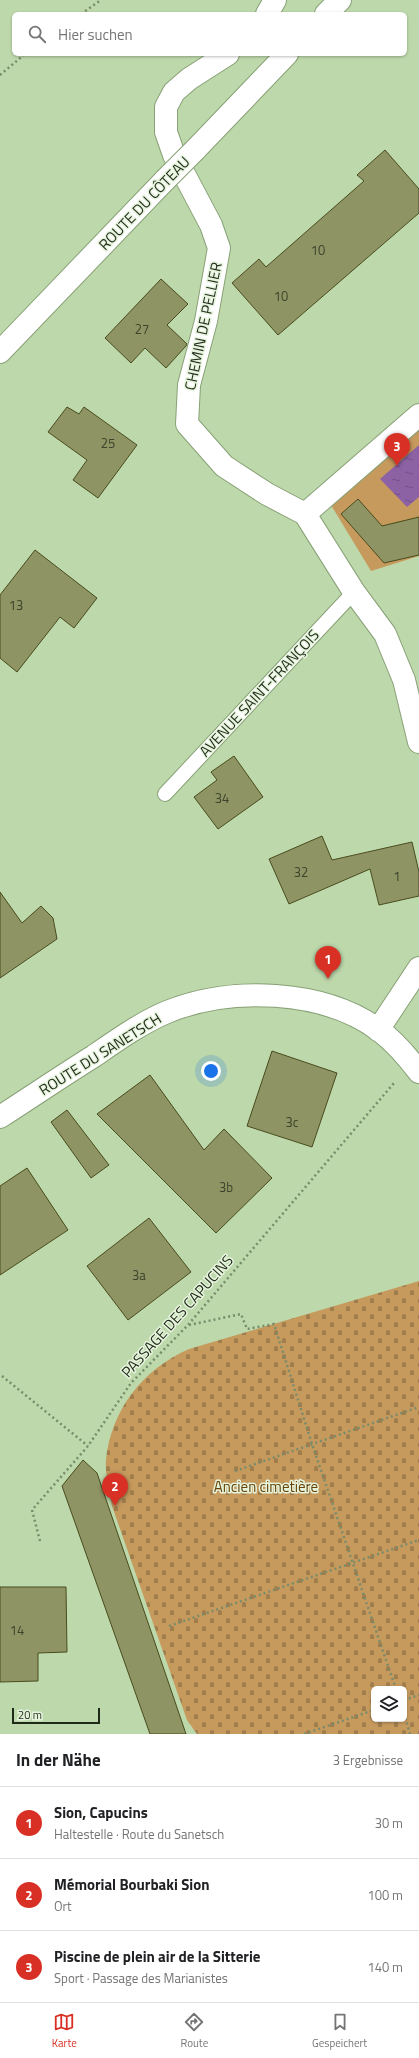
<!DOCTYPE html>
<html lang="de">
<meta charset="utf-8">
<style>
body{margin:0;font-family:"Titillium Web",sans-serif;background:#f6f6f6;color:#202124}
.controls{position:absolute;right:12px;bottom:12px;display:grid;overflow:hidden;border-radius:6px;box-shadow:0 1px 3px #0004}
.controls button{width:36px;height:36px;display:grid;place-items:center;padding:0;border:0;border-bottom:1px solid #e0e0e0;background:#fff;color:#202124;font:20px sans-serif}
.scale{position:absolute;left:12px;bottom:10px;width:88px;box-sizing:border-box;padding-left:4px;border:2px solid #1f2918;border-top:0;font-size:11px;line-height:14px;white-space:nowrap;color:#1f2918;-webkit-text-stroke:3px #e6f4dd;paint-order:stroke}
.you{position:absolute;left:211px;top:1071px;width:14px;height:14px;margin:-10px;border:3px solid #fff;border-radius:50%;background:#1a73e8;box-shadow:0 0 0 6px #1a73e833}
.badge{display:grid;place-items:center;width:26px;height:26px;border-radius:50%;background:#d93025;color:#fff;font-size:13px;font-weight:700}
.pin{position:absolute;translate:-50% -33px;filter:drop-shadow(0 1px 2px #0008)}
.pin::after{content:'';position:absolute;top:21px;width:14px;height:12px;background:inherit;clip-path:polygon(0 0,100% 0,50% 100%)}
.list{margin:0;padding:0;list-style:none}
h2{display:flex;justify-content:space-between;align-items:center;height:52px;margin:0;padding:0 16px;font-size:17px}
h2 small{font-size:13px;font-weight:400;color:#757577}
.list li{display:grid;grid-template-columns:26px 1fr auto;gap:12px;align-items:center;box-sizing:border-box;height:72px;padding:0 16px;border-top:1px solid #e0e0e0}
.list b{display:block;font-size:15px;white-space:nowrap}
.list p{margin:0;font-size:13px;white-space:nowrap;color:#757577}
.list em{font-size:13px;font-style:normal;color:#757577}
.icon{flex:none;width:22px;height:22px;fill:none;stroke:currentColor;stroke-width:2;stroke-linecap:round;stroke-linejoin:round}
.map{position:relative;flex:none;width:419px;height:1734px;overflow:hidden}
.search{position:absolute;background:#fff;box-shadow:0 1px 3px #0004;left:12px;right:12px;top:12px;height:44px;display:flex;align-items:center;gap:10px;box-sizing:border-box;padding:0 14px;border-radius:6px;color:#757577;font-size:15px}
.sheet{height:268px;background:#fff}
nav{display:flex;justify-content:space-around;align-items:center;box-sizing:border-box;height:56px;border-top:1px solid #e0e0e0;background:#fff;font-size:11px;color:#757577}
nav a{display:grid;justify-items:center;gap:2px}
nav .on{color:#d93025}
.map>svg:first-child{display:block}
.cemetery{fill:url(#cemetery-stones);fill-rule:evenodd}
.pitch{fill:#c6995d}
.water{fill:url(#water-ripples)}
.building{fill:#8f9464;stroke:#494c1e}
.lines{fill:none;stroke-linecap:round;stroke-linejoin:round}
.service-casing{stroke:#88a176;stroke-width:16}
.minor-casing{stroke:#88a176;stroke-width:24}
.tertiary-casing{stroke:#88a176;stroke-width:24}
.path{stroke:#788c6b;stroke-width:2.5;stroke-dasharray:2 3;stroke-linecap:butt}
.service{stroke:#fff;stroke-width:14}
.minor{stroke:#fff;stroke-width:22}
.tertiary{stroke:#fff;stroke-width:22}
.tertiary-bridge-casing{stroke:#88a176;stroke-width:24;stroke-linecap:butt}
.tertiary-bridge{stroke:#fff;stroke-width:22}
.labels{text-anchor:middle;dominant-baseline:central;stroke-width:3;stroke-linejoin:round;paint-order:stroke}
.number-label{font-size:13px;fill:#3b442b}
.street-label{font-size:15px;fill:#1f2918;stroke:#e6f4dd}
.park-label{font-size:15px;fill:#674307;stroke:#e6f4dd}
</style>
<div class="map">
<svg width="419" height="1734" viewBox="0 0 419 1734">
<defs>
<pattern id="cemetery-stones" width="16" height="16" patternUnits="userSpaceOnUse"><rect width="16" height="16" fill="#c6995d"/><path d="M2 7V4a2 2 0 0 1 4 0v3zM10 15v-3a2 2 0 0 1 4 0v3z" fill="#a07d4c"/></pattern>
<pattern id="water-ripples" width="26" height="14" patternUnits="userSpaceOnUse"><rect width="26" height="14" fill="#8d62a5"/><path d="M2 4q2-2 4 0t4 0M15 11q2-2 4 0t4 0" fill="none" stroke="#735185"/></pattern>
</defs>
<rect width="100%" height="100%" fill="#bdd8ab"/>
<!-- cemetery -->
<path class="cemetery" d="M 419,1281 L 419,1734 L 197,1734 L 187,1720 L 112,1506 C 109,1491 105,1475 106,1460 C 111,1410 143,1369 189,1349 ZM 374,1689 L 404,1689 L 404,1719 L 374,1719 Z"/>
<!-- pitch -->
<path class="pitch" d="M 419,427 L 419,556 L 371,571 L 331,505 Z"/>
<!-- water -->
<path class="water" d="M 419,445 L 419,497 L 407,507 L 380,479 Z"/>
<!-- building -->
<path class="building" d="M 385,150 L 419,189 L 419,213 L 278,335 L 232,283 L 259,259 L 266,267 L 364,181 L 357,175 Z
M 161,279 L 188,304 L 167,325 L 187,344 L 186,346 L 166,368 L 145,348 L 131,363 L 105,338 Z
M 67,407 L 79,414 L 84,407 L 137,445 L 98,498 L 73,480 L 87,460 L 48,432 Z
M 358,499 L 382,526 L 419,517 L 419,555 L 384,563 L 341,514 Z
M 35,550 L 97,598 L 74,628 L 60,617 L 17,672 L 0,658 L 0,595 Z
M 234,756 L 263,797 L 218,829 L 194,797 L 217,780 L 211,772 Z
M 322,836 L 332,860 L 412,842 L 419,872 L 419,896 L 379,905 L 370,869 L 289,904 L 269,859 Z
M 0,892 L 22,923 L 41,906 L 53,918 L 57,939 L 0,978 Z
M 272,1051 L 337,1073 L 312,1147 L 247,1126 Z
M 150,1075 L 204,1150 L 224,1129 L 272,1178 L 216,1233 L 97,1114 Z
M 67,1110 L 109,1165 L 91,1178 L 51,1122 Z
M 27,1168 L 68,1230 L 0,1275 L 0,1186 Z
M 149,1218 L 191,1272 L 128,1320 L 87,1266 Z
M 83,1460 L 97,1473 L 186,1734 L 150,1734 L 62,1486 Z
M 0,1587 L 66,1587 L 67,1652 L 38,1653 L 38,1681 L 0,1682 Z"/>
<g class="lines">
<!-- service casing -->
<g class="service-casing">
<path id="service" d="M 165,794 L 354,592"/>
</g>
<!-- minor casing -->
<g class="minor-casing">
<path id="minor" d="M 267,14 L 275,0
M 228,54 L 189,79 L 174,92 L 166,107 L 166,132 L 174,155 L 211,225 L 219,248 L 206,321 L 189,385 L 187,424 L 224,466 L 267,494 L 305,514 L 354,592 L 385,634 L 404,680 L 419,742
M 305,514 L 419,415
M 378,1030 L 419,968"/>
</g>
<!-- tertiary casing -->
<g class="tertiary-casing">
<path id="tertiary" d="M 326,14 L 340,0
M 195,150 L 287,54
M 0,352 L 165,180
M 0,1117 C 31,1097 62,1076 94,1056 C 117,1040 141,1023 167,1012 C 230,986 323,989 379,1030 C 395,1042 407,1056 419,1072"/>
</g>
<!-- path -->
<path class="path" d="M 81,14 L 101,0
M 0,75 L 25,54
M 189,1325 L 241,1314 L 247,1329 L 274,1324 L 312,1444 L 396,1689
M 2,1376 L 88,1446
M 235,1471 L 419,1407
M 40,1541 L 32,1510 L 88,1446 L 131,1383 L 188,1325 L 394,1083
M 169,1626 L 419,1540
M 404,1700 L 419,1695
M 404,1713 L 410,1734
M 304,1734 L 374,1710"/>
<!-- service -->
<use href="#service" class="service"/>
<!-- minor -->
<use href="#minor" class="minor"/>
<!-- tertiary -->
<use href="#tertiary" class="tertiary"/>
<!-- tertiary-bridge casing -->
<g class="tertiary-bridge-casing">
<path id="tertiary-bridge" d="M 165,180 L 195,150"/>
</g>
<!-- tertiary-bridge -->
<use href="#tertiary-bridge" class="tertiary-bridge"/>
</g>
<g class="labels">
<!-- number labels -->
<g class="number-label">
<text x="318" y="250">10</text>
<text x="281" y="296">10</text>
<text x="142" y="329">27</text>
<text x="108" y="443">25</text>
<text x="16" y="605">13</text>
<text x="222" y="798">34</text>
<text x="301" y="872">32</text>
<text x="397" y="876">1</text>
<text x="292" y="1122">3c</text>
<text x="226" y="1187">3b</text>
<text x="139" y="1275">3a</text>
<text x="17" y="1630">14</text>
</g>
<!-- street labels -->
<g class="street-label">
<text transform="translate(144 203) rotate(-46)">ROUTE DU CÔTEAU</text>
<text transform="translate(203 326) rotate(-78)">CHEMIN DE PELLIER</text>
<text transform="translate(259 693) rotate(-47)">AVENUE SAINT-FRANÇOIS</text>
<text transform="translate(100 1054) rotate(-32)">ROUTE DU SANETSCH</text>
<text transform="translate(177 1316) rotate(-48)">PASSAGE DES CAPUCINS</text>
</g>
<!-- park labels -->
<g class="park-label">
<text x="266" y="1486">Ancien cimetière</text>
</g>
</g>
</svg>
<div class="controls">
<button><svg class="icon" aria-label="layers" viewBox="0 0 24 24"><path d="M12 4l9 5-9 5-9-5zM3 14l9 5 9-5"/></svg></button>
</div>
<div class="scale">20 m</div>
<div class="you"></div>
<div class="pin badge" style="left:328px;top:979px">1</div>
<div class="pin badge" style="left:115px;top:1506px">2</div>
<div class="pin badge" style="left:397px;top:466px">3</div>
<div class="search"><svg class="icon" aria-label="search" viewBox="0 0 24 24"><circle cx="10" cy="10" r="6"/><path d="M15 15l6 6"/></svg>Hier suchen</div>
</div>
<section class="sheet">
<h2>In der Nähe<small>3 Ergebnisse</small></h2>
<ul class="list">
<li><span class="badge">1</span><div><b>Sion, Capucins</b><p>Haltestelle · Route du Sanetsch</p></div><em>30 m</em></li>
<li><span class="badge">2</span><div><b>Mémorial Bourbaki Sion</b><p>Ort</p></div><em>100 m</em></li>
<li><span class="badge">3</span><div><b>Piscine de plein air de la Sitterie</b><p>Sport · Passage des Marianistes</p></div><em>140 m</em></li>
</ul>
</section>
<nav>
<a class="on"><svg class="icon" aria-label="map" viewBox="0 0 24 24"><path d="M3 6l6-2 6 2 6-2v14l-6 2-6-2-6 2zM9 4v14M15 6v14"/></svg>Karte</a>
<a><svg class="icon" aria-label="directions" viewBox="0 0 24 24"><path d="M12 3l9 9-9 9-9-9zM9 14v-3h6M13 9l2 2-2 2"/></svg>Route</a>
<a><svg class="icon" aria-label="saved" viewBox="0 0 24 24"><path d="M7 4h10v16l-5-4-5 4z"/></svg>Gespeichert</a>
</nav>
